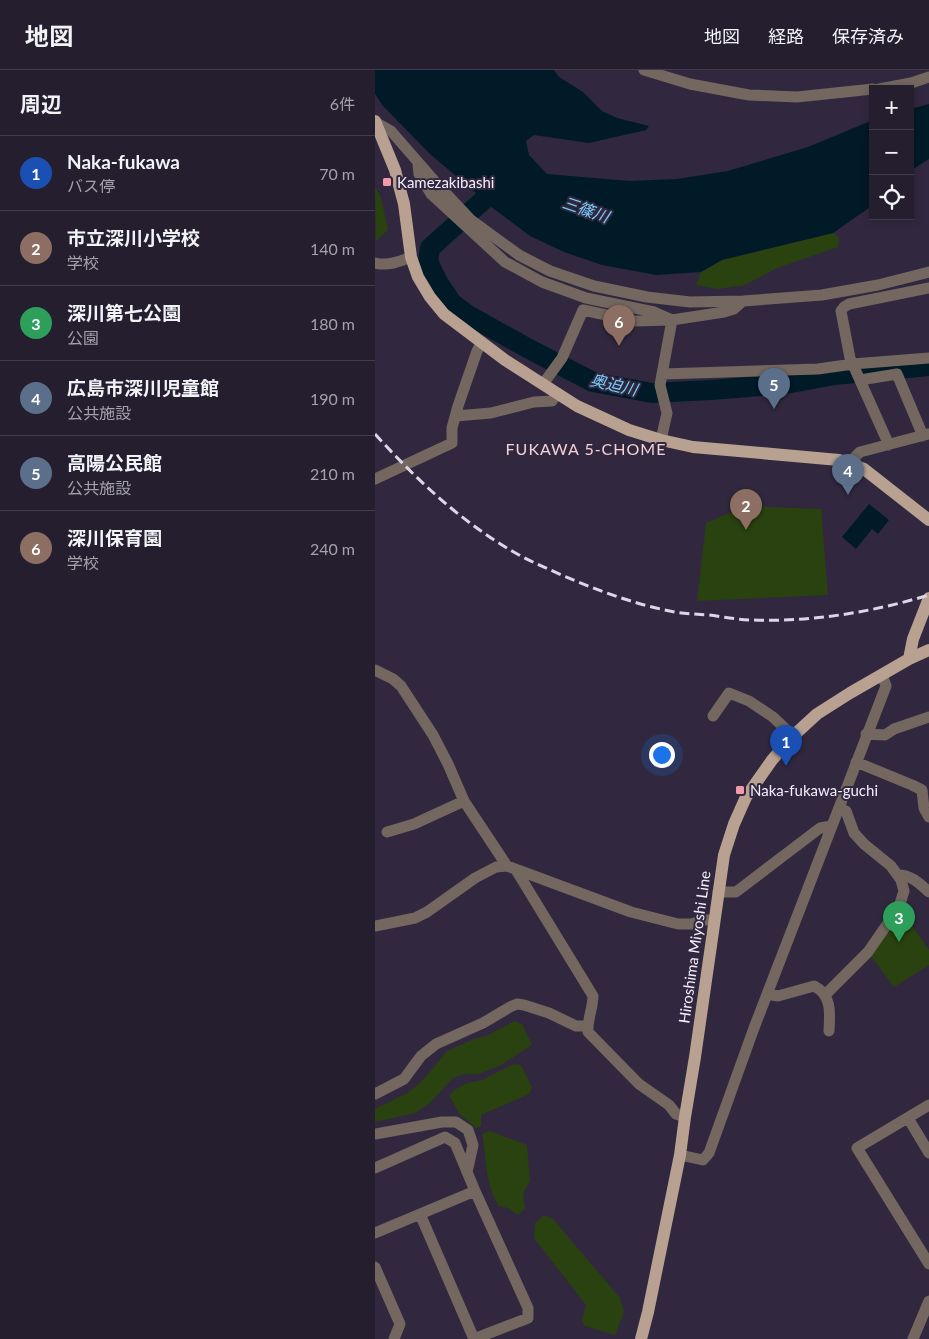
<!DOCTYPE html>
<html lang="ja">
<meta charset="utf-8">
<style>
body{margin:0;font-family:Lato,"Noto Sans JP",sans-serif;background:#2d2737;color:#f1f3f6}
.controls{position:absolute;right:15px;top:15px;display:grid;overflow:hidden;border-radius:0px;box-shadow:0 2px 8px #0003}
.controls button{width:45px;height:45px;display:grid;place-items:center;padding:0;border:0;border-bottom:1px solid #423c4b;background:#251e2f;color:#f1f3f6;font:25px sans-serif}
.you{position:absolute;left:286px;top:684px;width:18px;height:18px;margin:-12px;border:4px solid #fff;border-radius:50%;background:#1a73e8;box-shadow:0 0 0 8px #1a73e833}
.badge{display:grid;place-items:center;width:32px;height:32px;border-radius:50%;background:#f39aa9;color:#fff;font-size:16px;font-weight:700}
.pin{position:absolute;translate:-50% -41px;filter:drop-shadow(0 1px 2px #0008)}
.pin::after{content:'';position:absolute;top:26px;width:18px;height:15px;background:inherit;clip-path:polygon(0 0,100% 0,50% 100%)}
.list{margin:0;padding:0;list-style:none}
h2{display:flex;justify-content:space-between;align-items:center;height:65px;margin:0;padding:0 20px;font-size:21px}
h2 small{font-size:16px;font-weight:400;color:#a3a2aa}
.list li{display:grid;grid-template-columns:32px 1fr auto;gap:15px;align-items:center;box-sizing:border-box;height:75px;padding:0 20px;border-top:1px solid #423c4b}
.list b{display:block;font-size:19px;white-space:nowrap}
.list p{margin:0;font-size:16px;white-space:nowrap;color:#a3a2aa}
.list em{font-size:16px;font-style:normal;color:#a3a2aa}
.icon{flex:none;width:28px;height:28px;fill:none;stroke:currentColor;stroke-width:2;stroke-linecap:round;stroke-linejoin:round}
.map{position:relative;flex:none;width:554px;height:1269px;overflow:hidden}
header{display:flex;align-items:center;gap:30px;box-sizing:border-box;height:70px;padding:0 25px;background:#251e2f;border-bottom:1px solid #423c4b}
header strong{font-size:24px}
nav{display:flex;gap:28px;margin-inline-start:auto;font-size:18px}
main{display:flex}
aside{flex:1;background:#251e2f}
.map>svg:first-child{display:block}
.green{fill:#29420f}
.water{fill:#001a27}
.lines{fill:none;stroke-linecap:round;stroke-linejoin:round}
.river{stroke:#001a27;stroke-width:20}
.minor{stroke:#736760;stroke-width:11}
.primary{stroke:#b8a191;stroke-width:12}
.rail{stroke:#dcd6e6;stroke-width:3;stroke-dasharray:10 5;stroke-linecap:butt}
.poi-dot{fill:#f39aa9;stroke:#31283f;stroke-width:2}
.labels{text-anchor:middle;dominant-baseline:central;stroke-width:4;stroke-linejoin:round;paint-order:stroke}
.poi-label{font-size:15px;fill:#f3eefd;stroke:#31283f;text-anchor:start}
.street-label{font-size:15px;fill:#f3eefd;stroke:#31283f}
.water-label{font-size:16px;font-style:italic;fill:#77d1ff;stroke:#31283f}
.neighbourhood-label{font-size:16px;letter-spacing:1px;fill:#f5d1d6;stroke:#31283f}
</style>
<header>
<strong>地図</strong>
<nav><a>地図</a><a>経路</a><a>保存済み</a></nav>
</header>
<main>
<aside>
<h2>周辺<small>6件</small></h2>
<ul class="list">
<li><span class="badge" style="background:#1a4fb4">1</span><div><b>Naka-fukawa</b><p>バス停</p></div><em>70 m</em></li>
<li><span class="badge" style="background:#8d6e63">2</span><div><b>市立深川小学校</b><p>学校</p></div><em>140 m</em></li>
<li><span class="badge" style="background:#2e9e5b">3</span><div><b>深川第七公園</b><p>公園</p></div><em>180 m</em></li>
<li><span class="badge" style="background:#5c6f8a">4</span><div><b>広島市深川児童館</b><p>公共施設</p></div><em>190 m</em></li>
<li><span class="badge" style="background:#5c6f8a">5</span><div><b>高陽公民館</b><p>公共施設</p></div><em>210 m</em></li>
<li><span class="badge" style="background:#8d6e63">6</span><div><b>深川保育園</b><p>学校</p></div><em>240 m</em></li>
</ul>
</aside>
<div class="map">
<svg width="554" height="1269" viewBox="0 0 554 1269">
<rect width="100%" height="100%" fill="#31283f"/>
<!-- green -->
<path class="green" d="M 0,116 L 6,128 L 13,160 L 1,171 Z
M 458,163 L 464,168 L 463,177 L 402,198 L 370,215 L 343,219 L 321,215 L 326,202 L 347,190 Z
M 371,436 L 446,439 L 453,525 L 322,531 L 331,453 Z
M 524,837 L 554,880 L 554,895 L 519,917 L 493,882 Z
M 140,951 L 147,954 L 157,975 L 126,995 L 104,1004 L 89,1004 L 78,1008 L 55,1033 L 40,1043 L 0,1052 L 0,1039 L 34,1022 L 49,1009 L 72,981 L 99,969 L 111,966 Z
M 139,994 L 146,995 L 157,1017 L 154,1024 L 106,1045 L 106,1056 L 100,1059 L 96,1053 L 85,1045 L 74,1025 L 84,1017 L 93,1013 L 107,1010 Z
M 115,1061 L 152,1075 L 155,1111 L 148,1124 L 150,1138 L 143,1145 L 133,1138 L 124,1136 C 122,1132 118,1127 117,1122 C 110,1104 111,1083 107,1064 Z
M 169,1145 L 178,1149 L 245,1228 L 249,1242 L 240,1265 L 210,1256 L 207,1251 L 211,1235 L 159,1168 L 160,1153 Z"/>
<!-- water -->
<path class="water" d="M 0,0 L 179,0 L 184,7 L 208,22 L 227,41 L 242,48 L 274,56 L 271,60 L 214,73 L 159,65 L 151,71 L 154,85 L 172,104 L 255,111 L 302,109 L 353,101 L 433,77 L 498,50 L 498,135 L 458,163 L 347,190 L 326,202 L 281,205 L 227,195 L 189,182 L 155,166 L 111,133 L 107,137 L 97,128 L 101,123 L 55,84 L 8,36 L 0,24 Z
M 554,34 L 554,89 L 535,101 L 535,39 Z
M 494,434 L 514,450 L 503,464 L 497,459 L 481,479 L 467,467 Z"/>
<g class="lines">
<!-- river -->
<path class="river" d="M 123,117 L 55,178 L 53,192 L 63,212 L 77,233 L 93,245 L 156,280 L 218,312 L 277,323 L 336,320 L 411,314 L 459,305 L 554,296"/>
<!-- minor -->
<path class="minor" d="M 269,0 L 315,14 L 374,25 L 422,27 L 498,19
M 504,19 L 536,13 L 554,7
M 0,52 L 16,61 L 63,115 L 96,150 L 144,185 L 175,201 L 219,216 L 272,227 L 315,232 L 368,231 L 447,225 L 503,215 L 554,202
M 43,95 L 44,104 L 56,124 L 130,192 L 167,212 L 211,228 L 279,242 L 297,250 L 285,315 L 292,343 L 286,370
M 0,193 C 13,196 24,192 36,187
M 287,304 L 443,299 L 478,294 L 554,288
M 485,310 L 522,304 L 548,366
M 168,314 L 187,288 L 208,240 L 259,251 L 297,250 L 349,242 L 359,239 L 368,231
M 81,346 L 116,343 L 159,332 L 177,331 L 182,323
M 514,375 L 475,288 L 466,241 L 469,237 L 474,234 L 554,218
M 474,393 L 485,382 L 553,364
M 0,409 L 77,373 L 77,358 L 83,336 L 102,281 L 107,272
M 0,600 L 18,609 L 26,616 L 58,665 L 73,694 L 89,731 L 132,796
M 338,646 L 354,623 L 374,631 L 398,647 L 418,666
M 491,664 L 510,665 L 519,659 L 554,647
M 481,692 L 537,715 L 547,720 L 549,738 L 554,747
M 12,762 L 39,754 L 89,731
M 141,800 L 218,926 C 218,938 212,950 213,962 L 264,1014 L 294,1035 L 301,1044 L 310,1047
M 523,805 C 536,805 544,813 554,822
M 343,822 L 361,822 L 445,758 L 456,756
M 0,856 L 40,848 L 52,842 L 100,808 L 121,797 L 132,796 L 256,842 L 303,854 L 317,854 L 328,850 L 339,850
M 392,924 L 403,926 L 439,916 C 457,925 455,943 454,961
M 450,925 L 493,882 L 524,837 L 529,821 L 526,810 L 516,796 L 489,774 L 479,763 L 471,741 L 464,738
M 0,1024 L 29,1009 L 46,986 L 61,974 L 108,953 L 135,937 L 142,934 L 149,935 L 174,943 L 201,956 L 213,956
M 554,1035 L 482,1078 L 554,1194
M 533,1048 L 554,1083
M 0,1064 L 67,1052 L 81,1052 L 93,1060 L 98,1075 L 92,1102
M 305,1085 L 328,1090 L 334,1083 L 379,958 L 511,616 L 507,605
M 0,1098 L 70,1067 L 80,1073 L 100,1121 L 153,1238 L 153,1248 L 99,1269 L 45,1144
M 0,1163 L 100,1121
M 0,1197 L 25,1254 L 19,1269
M 538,1269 L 554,1231"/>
<!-- primary -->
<path class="primary" d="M 0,51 L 20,100 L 29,134 L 36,187 L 43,207 L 55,227 L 69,244 L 130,290 L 202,336 L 254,360 L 286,370 L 318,377 L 464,390 L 489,399 L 554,450
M 534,589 L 538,569 L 554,528
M 266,1269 L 273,1242 L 305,1085 L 310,1047 L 320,987 L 349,785 L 359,754 L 371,727 L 397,690 L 418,666 L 442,644 L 475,623 L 534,589 L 554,580"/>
<!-- rail -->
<path class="rail" d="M 0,364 C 41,409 84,450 137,481 C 154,491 171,498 189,506 C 224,521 262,535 300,542 C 311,544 322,544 334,545 C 349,547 364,550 379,550 C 437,552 498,542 554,525"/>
</g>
<!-- markers -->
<g class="poi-dot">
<rect x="7" y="107" width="10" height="10" rx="2.5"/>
<rect x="360" y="715" width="10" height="10" rx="2.5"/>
</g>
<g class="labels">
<!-- poi labels -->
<g class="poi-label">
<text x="22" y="112">Kamezakibashi</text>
<text x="375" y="720">Naka-fukawa-guchi</text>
</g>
<!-- street labels -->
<g class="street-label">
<text transform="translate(319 877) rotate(-82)">Hiroshima Miyoshi Line</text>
</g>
<!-- water labels -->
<g class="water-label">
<text transform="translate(211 139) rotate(19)">三篠川</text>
<text transform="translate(239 314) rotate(13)">奥迫川</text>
</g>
<!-- neighbourhood labels -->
<g class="neighbourhood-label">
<text x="211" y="378">FUKAWA 5-CHOME</text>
</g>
</g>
</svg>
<div class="controls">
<button>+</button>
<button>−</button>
<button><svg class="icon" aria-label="locate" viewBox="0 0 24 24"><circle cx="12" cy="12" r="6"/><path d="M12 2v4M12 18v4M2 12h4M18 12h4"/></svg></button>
</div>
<div class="you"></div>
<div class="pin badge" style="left:411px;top:696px;background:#1a4fb4">1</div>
<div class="pin badge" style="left:371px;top:460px;background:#8d6e63">2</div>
<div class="pin badge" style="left:524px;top:872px;background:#2e9e5b">3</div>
<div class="pin badge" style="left:473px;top:425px;background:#5c6f8a">4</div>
<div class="pin badge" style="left:399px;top:339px;background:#5c6f8a">5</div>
<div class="pin badge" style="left:244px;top:276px;background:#8d6e63">6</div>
</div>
</main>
